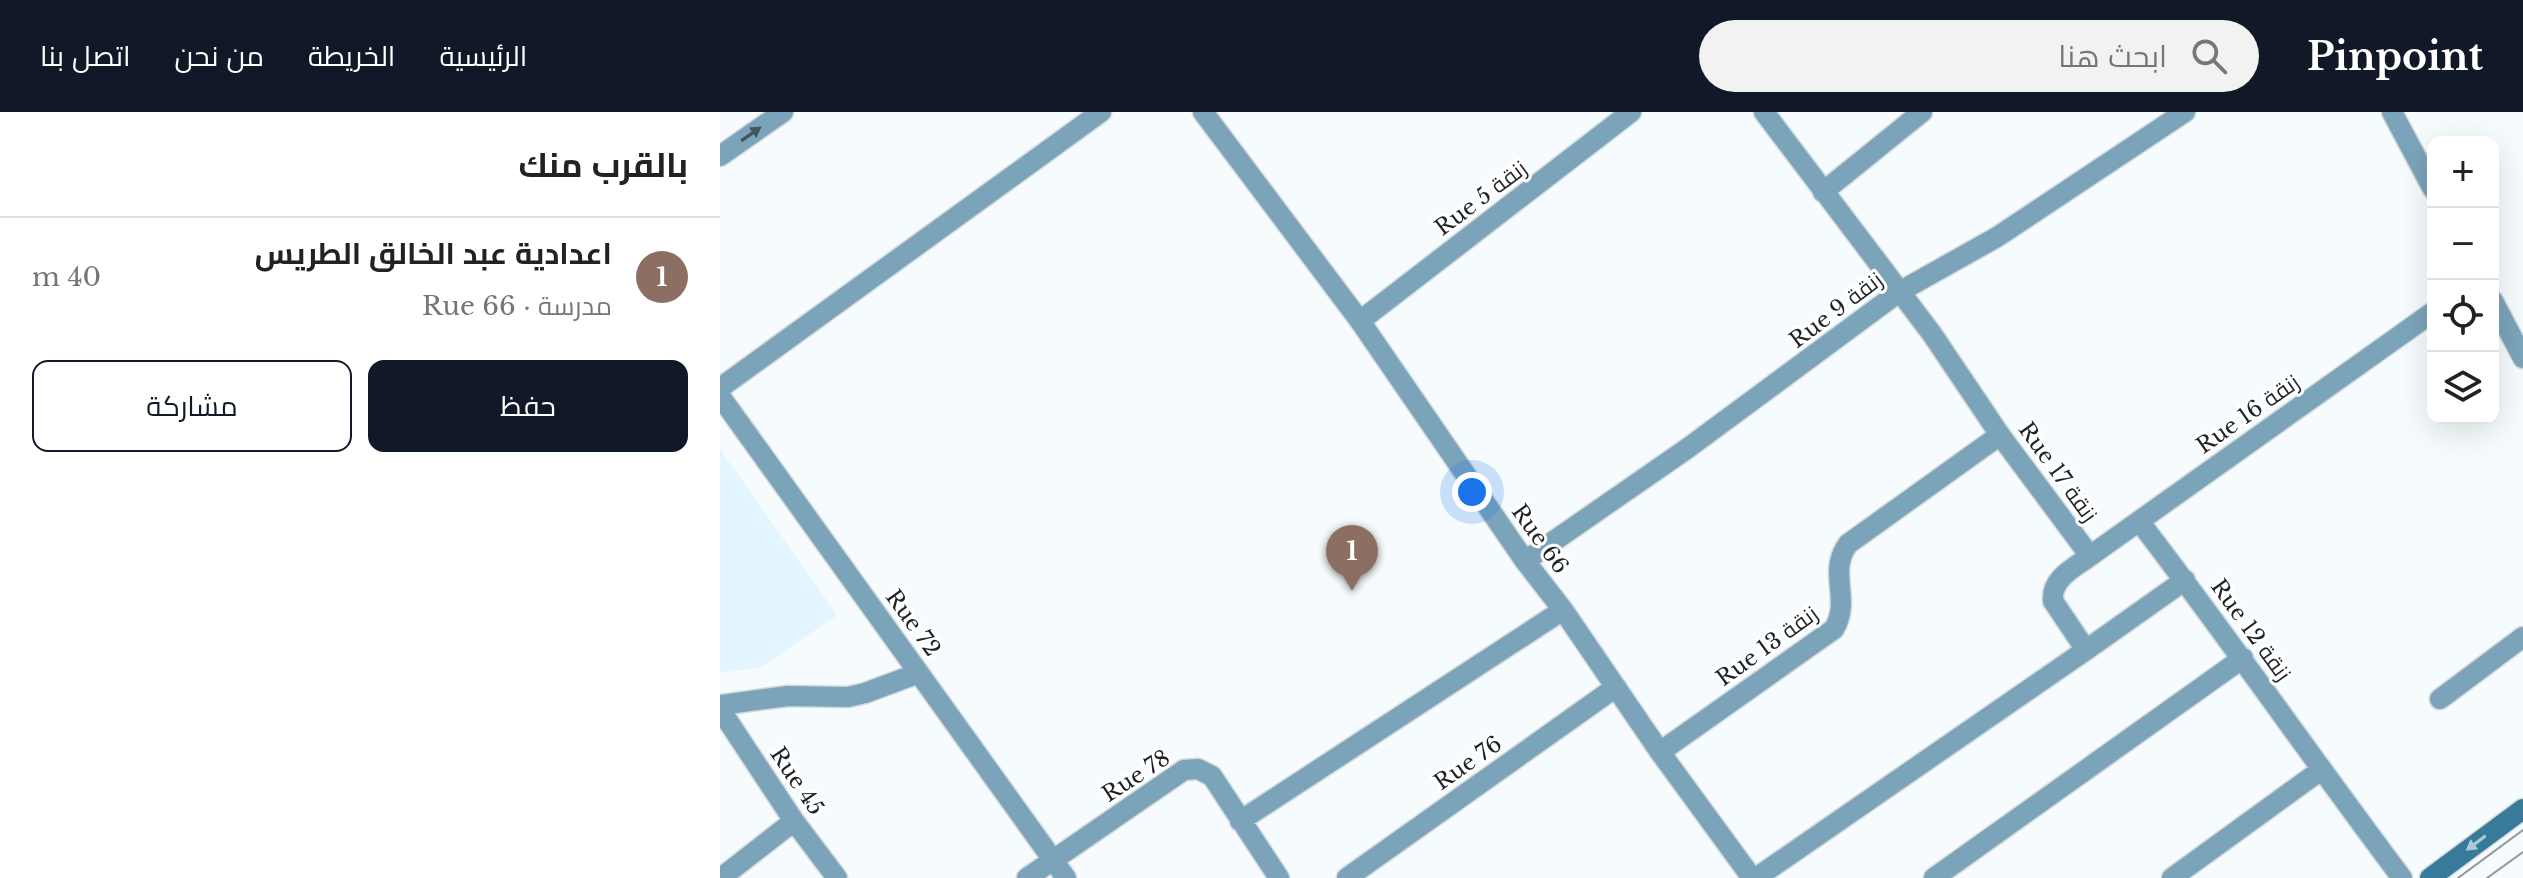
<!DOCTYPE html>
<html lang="ar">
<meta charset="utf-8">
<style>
body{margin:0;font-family:"Libre Baskerville",Cairo,serif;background:#f2f2f2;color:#222;direction:rtl}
.controls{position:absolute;right:24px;top:24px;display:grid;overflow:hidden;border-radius:16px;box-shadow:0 8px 32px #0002}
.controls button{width:72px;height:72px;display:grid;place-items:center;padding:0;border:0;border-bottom:2px solid #e0e0e0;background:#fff;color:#222;font:40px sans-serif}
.you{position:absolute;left:752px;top:380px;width:28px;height:28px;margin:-20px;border:6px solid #fff;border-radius:50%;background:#1a73e8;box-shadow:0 0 0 12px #1a73e833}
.badge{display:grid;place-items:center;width:52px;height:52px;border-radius:50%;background:#111827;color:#fff;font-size:26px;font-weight:700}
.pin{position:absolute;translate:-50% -66px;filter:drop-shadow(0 2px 4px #0008)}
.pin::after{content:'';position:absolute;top:42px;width:28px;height:24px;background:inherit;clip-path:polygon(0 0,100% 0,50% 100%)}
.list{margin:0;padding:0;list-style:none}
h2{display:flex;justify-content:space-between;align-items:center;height:104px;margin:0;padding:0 32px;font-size:34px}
h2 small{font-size:26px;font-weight:400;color:#767676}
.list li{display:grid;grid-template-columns:52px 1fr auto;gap:24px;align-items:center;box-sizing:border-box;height:120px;padding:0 32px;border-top:2px solid #e0e0e0}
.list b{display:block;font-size:30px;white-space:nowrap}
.list p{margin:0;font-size:26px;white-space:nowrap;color:#767676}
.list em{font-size:26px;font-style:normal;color:#767676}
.actions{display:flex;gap:16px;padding:24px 32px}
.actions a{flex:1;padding:18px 0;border:2px solid #111827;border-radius:16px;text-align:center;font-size:28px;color:#111827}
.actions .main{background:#111827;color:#fff}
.icon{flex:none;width:44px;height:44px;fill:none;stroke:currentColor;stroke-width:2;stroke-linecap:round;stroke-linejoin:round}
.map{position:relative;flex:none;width:1803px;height:766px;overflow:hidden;direction:ltr}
header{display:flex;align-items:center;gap:48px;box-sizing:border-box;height:112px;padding:0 40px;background:#111827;color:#fff}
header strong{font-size:38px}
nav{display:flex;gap:44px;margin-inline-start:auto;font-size:28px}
.search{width:560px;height:72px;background:#f2f2f2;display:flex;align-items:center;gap:20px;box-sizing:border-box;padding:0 28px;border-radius:44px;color:#767676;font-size:30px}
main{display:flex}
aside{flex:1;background:#fff}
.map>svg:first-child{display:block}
.built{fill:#e3f5fe}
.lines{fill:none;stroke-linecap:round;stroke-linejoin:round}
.street-casing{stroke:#d3d8db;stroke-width:23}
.secondary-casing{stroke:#d3d8db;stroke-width:23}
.street{stroke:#7ba4ba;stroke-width:20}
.secondary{stroke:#377a99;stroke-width:20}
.tram{stroke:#92979a;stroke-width:2}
.oneway{fill:#435761}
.oneway2{fill:#afcad6}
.labels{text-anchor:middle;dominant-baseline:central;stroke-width:6;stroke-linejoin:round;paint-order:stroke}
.street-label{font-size:22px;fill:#1e2326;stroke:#fff}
</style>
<header>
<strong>Pinpoint</strong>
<div class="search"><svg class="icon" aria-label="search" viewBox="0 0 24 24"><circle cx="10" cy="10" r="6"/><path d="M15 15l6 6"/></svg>ابحث هنا</div>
<nav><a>الرئيسية</a><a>الخريطة</a><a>من نحن</a><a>اتصل بنا</a></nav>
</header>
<main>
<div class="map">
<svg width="1803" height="766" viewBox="0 0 1803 766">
<rect width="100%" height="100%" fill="#f6fbfe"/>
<!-- built -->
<path class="built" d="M 0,337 L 117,503 L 42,555 L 0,561 Z"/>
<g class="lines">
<!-- street casing -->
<g class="street-casing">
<path id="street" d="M 483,0 L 640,209 L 805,449 L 843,498 L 940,640 L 1032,766
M 1672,0 L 1713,77
M 0,44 L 63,0
M 1103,80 L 1202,0
M 1773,189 L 1803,246
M 640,209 L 911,0
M 0,276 L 381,0
M 0,284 L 346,766
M 1419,409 C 1509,526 1593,648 1682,766
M 1370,444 L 1713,200
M 805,449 L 968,336 L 1179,180 L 1277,125 L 1465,0
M 1366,538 L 1465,468
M 1720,587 L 1803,525
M 0,593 L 68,584 L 128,585 L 145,581 L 199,561
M 0,597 L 74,709 L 117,766
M 940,640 L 1114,517 C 1132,487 1107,461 1128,432 L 1280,323
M 520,709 L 843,498
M 1,766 L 74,709
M 307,766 L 464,658 L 478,657 L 492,664 L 559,766
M 627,766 L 896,575
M 1036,766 L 1366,538 L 1333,489 C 1331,466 1354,456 1370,444 L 1280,323 L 1212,222 L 1044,0
M 1214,766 L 1523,546
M 1452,766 L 1601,658"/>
</g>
<!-- secondary casing -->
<g class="secondary-casing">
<path id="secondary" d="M 1710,766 L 1803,697"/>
</g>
<!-- street -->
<use href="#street" class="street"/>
<!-- secondary -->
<use href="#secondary" class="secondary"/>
<!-- tram -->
<path class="tram" d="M 1738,766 L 1803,718
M 1767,766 L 1803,740"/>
</g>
<!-- one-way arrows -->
<defs><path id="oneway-solid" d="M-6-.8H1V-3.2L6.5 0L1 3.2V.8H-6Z" transform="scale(2)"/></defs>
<use class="oneway" href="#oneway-solid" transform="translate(31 22) rotate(-35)"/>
<use class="oneway2" href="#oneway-solid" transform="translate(1756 731) rotate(143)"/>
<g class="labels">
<!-- street labels -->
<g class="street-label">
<text transform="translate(761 86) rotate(-37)">Rue 5 زنقة</text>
<text transform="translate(1116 198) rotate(-37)">Rue 9 زنقة</text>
<text transform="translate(1528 302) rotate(-35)">Rue 16 زنقة</text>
<text transform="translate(1338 360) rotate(54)">Rue 17 زنقة</text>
<text transform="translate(820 427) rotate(54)">Rue 66</text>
<text transform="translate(193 511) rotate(54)">Rue 72</text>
<text transform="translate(1531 518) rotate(54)">Rue 12 زنقة</text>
<text transform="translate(1047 534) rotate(-36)">Rue 13 زنقة</text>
<text transform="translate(748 651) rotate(-35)">Rue 76</text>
<text transform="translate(416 664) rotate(-33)">Rue 78</text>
<text transform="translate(77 669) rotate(56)">Rue 45</text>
</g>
</g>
</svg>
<div class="controls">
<button>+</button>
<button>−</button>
<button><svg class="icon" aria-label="locate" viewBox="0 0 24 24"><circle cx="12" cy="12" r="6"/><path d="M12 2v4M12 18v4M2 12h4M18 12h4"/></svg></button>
<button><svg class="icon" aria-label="layers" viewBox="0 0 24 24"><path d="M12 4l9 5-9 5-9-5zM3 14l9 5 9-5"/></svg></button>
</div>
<div class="you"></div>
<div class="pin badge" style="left:632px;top:479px;background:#8d6e63">1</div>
</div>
<aside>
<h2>بالقرب منك<small></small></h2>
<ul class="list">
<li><span class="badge" style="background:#8d6e63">1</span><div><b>اعدادية عبد الخالق الطريس</b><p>مدرسة · Rue 66</p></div><em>40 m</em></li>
</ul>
<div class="actions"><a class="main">حفظ</a><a>مشاركة</a></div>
</aside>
</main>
